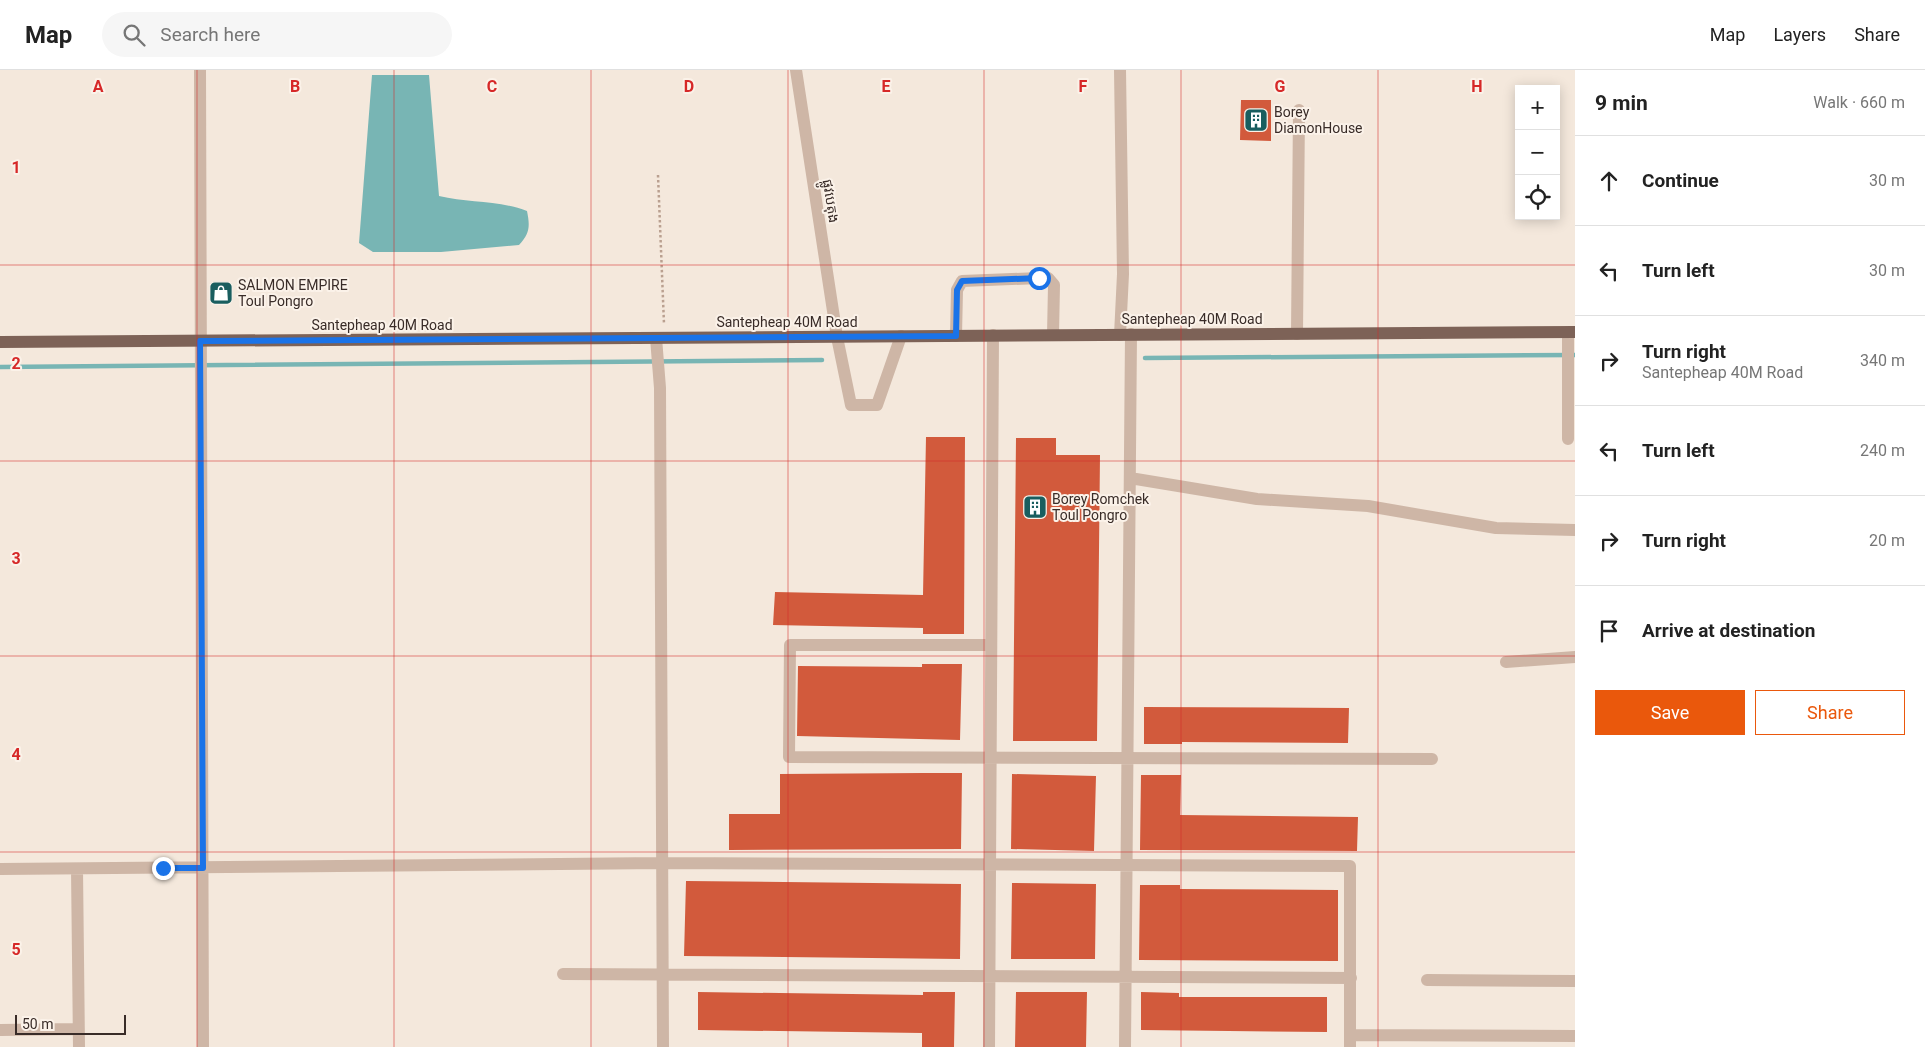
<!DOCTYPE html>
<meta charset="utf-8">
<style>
body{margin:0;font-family:Roboto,"Noto Sans Khmer",sans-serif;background:#f6f6f6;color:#222}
.controls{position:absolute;right:15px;top:15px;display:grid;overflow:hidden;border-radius:0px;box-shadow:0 2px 12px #0003}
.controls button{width:45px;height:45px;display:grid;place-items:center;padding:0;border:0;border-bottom:1px solid #e0e0e0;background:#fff;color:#222;font:25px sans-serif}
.scale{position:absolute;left:15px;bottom:12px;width:111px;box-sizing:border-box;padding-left:5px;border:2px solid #392c28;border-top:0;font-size:14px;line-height:18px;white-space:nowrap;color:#392c28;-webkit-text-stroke:4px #fbf2e9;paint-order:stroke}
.stop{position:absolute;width:15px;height:15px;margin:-11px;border:4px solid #1a73e8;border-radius:50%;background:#fff}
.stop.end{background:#1a73e8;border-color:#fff;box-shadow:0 1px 5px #0008}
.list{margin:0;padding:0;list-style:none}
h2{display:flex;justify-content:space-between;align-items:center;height:65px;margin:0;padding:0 20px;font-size:21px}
h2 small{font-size:16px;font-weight:400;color:#767676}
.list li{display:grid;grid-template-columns:32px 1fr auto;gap:15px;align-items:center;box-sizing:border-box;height:90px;padding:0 20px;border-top:1px solid #e0e0e0}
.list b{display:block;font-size:19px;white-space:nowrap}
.list p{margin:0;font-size:16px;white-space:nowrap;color:#767676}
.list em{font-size:16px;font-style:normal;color:#767676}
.actions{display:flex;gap:10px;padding:15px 20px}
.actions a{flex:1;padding:11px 0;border:1px solid #ea580c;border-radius:0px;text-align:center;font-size:18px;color:#ea580c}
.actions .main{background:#ea580c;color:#fff}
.icon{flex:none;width:28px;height:28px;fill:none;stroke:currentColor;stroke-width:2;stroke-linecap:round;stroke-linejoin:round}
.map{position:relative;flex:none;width:1575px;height:977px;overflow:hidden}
header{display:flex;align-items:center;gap:30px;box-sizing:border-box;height:70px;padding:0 25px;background:#fff;border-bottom:1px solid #e0e0e0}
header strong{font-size:24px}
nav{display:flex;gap:28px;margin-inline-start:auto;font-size:18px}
.search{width:350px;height:45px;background:#f6f6f6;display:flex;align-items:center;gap:12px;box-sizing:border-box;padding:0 18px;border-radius:28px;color:#767676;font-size:19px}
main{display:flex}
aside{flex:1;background:#fff}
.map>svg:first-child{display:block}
.water{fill:#78b5b4}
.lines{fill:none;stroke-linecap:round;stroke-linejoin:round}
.stream{stroke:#78b5b4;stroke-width:4.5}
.building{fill:#d25a3c}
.path{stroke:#baa090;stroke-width:2.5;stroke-dasharray:2.5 2.5;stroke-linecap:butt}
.minor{stroke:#ceb6a6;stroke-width:12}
.major{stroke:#7d6257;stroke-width:12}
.route{stroke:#1a73e8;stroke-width:6}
.grid{fill:none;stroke:#d62828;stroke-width:1;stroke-opacity:0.55}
.labels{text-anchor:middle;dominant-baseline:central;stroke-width:4;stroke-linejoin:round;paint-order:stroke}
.poi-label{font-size:14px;fill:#392c28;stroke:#fbf2e9;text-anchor:start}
.street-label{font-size:14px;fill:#392c28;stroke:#fbf2e9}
.grid-label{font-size:16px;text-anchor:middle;font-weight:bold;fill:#d62828;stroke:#fbf2e9;stroke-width:4;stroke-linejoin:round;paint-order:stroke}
</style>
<header>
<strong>Map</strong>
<div class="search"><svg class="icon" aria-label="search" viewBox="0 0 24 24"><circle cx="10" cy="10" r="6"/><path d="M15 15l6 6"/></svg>Search here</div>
<nav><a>Map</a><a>Layers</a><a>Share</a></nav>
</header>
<main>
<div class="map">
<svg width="1575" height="977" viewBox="0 0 1575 977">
<rect width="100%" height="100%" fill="#f4e8dc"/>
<!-- water -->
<path class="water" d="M 372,5 L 429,5 L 439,126 C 468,133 499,130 527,141 C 530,156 530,163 519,175 L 441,182 L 373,182 L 359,173 Z"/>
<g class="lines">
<!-- stream -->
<path class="stream" d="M 1145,288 L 1575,285
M 0,297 L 822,290"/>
</g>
<!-- building -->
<path class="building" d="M 1241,30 L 1271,30 L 1271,71 L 1240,70 Z
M 926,367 L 965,367 L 964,564 L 923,564 L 923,558 L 773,555 L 775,522 L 923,525 Z
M 1016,368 L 1056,368 L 1056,385 L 1100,385 L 1097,671 L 1013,671 Z
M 922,594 L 962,594 L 960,670 L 797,666 L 798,596 L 922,597 Z
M 1144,637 L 1349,638 L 1348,673 L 1182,672 L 1182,674 L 1144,674 Z
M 922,703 L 962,703 L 961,779 L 729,780 L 729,744 L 780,744 L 780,704 Z
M 1012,704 L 1096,706 L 1094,781 L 1011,779 Z
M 1141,705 L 1181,705 L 1180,745 L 1358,747 L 1357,781 L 1140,780 Z
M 686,811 L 961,814 L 960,889 L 684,886 Z
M 1012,813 L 1096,814 L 1095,889 L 1011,889 Z
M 1140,815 L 1180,815 L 1180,819 L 1338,820 L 1338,891 L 1139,890 Z
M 698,922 L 923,925 L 923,922 L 955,922 L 954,977 L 922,977 L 922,963 L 698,960 Z
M 1016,922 L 1087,922 L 1086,977 L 1015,977 Z
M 1141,922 L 1179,923 L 1179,927 L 1327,927 L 1327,962 L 1141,960 Z"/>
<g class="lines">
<!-- path -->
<path class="path" d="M 658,105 L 664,254"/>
<!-- minor -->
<path class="minor" d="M 200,0 L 203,977
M 796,0 L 837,267 L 851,335 L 877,335 L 901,266
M 1568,262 L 1568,369
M 1297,264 L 1299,40
M 1120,265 L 1123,204 L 1120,0
M 956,266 L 957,220 L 962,211 L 1039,208 L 1048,208 L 1054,215 L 1053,265
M 656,268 L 660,318 L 663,977
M 1130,408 L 1257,429 L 1368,436 L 1496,458 L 1575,460
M 991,575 L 790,575 L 789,687 L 1432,689
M 1506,592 L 1575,587
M 0,799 L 662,793 L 1350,796 L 1350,977
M 77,799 L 79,977
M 563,904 L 1351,908
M 1427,910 L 1575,911
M 0,960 L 78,959
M 1350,965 L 1575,966
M 989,977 L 993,265
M 1125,977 L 1131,264"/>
<!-- major -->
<path class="major" d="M 0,272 L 1575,262"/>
</g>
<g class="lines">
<!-- route -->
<path class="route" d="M 163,798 L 203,798 L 200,271 L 956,266 L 957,220 L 962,211 L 1039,208"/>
</g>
<!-- grid -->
<path class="grid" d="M 197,0 L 197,977M 394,0 L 394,977M 591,0 L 591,977M 788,0 L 788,977M 984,0 L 984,977M 1181,0 L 1181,977M 1378,0 L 1378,977M 0,195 L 1575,195M 0,391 L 1575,391M 0,586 L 1575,586M 0,782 L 1575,782"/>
<!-- icons -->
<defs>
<g id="building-square" transform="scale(1.25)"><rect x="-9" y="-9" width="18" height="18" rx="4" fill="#195e5f" stroke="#fbf2e9"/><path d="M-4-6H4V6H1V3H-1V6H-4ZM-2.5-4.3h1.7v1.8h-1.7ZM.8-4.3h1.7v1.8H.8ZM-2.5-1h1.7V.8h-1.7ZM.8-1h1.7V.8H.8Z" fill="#fff"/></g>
<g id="shop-square" transform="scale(1.25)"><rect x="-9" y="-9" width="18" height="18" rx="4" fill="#195e5f" stroke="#fbf2e9"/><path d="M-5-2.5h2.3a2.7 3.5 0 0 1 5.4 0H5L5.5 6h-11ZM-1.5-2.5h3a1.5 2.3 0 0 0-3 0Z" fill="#fff"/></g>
</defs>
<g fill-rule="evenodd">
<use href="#building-square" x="1256" y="50"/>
<use href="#shop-square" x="221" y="223"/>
<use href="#building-square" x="1035" y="437"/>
</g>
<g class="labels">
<!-- poi labels -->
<g class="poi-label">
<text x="1274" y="42">Borey<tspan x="1274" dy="16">DiamonHouse</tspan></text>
<text x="238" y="215">SALMON EMPIRE<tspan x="238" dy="16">Toul Pongro</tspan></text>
<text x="1052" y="429">Borey Romchek<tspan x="1052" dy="16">Toul Pongro</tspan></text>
</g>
<!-- street labels -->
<g class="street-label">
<text transform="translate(831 131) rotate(81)">ផ្លូវបេតុង</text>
<text x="1192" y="249">Santepheap 40M Road</text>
<text x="787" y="252">Santepheap 40M Road</text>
<text x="382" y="255">Santepheap 40M Road</text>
</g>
</g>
<g class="grid-label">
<text x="98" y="22">A</text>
<text x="295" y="22">B</text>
<text x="492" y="22">C</text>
<text x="689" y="22">D</text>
<text x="886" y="22">E</text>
<text x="1083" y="22">F</text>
<text x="1280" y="22">G</text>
<text x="1477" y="22">H</text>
<text x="16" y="103">1</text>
<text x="16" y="299">2</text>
<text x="16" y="494">3</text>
<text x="16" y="690">4</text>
<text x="16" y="885">5</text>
</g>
</svg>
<div class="controls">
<button>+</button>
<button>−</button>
<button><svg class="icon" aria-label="locate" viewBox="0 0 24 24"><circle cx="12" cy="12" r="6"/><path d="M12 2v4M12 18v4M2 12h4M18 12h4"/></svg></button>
</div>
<div class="scale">50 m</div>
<div class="stop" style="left:1039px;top:208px"></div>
<div class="stop end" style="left:163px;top:798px"></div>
</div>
<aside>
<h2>9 min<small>Walk · 660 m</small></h2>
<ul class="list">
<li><svg class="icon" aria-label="ahead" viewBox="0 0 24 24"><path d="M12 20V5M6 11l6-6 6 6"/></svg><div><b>Continue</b></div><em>30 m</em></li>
<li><svg class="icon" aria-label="left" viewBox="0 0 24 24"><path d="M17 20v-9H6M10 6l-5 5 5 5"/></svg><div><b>Turn left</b></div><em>30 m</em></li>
<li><svg class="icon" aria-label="right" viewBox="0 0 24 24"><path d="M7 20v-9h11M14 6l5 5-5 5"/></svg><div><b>Turn right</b><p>Santepheap 40M Road</p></div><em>340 m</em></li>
<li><svg class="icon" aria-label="left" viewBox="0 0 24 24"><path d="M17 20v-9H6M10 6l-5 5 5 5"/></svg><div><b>Turn left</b></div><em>240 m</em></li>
<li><svg class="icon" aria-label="right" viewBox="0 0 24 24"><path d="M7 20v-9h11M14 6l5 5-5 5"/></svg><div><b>Turn right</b></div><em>20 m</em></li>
<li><svg class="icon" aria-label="arrive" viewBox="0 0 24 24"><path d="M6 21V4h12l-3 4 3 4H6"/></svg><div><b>Arrive at destination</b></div></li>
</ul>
<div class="actions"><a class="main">Save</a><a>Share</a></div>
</aside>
</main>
